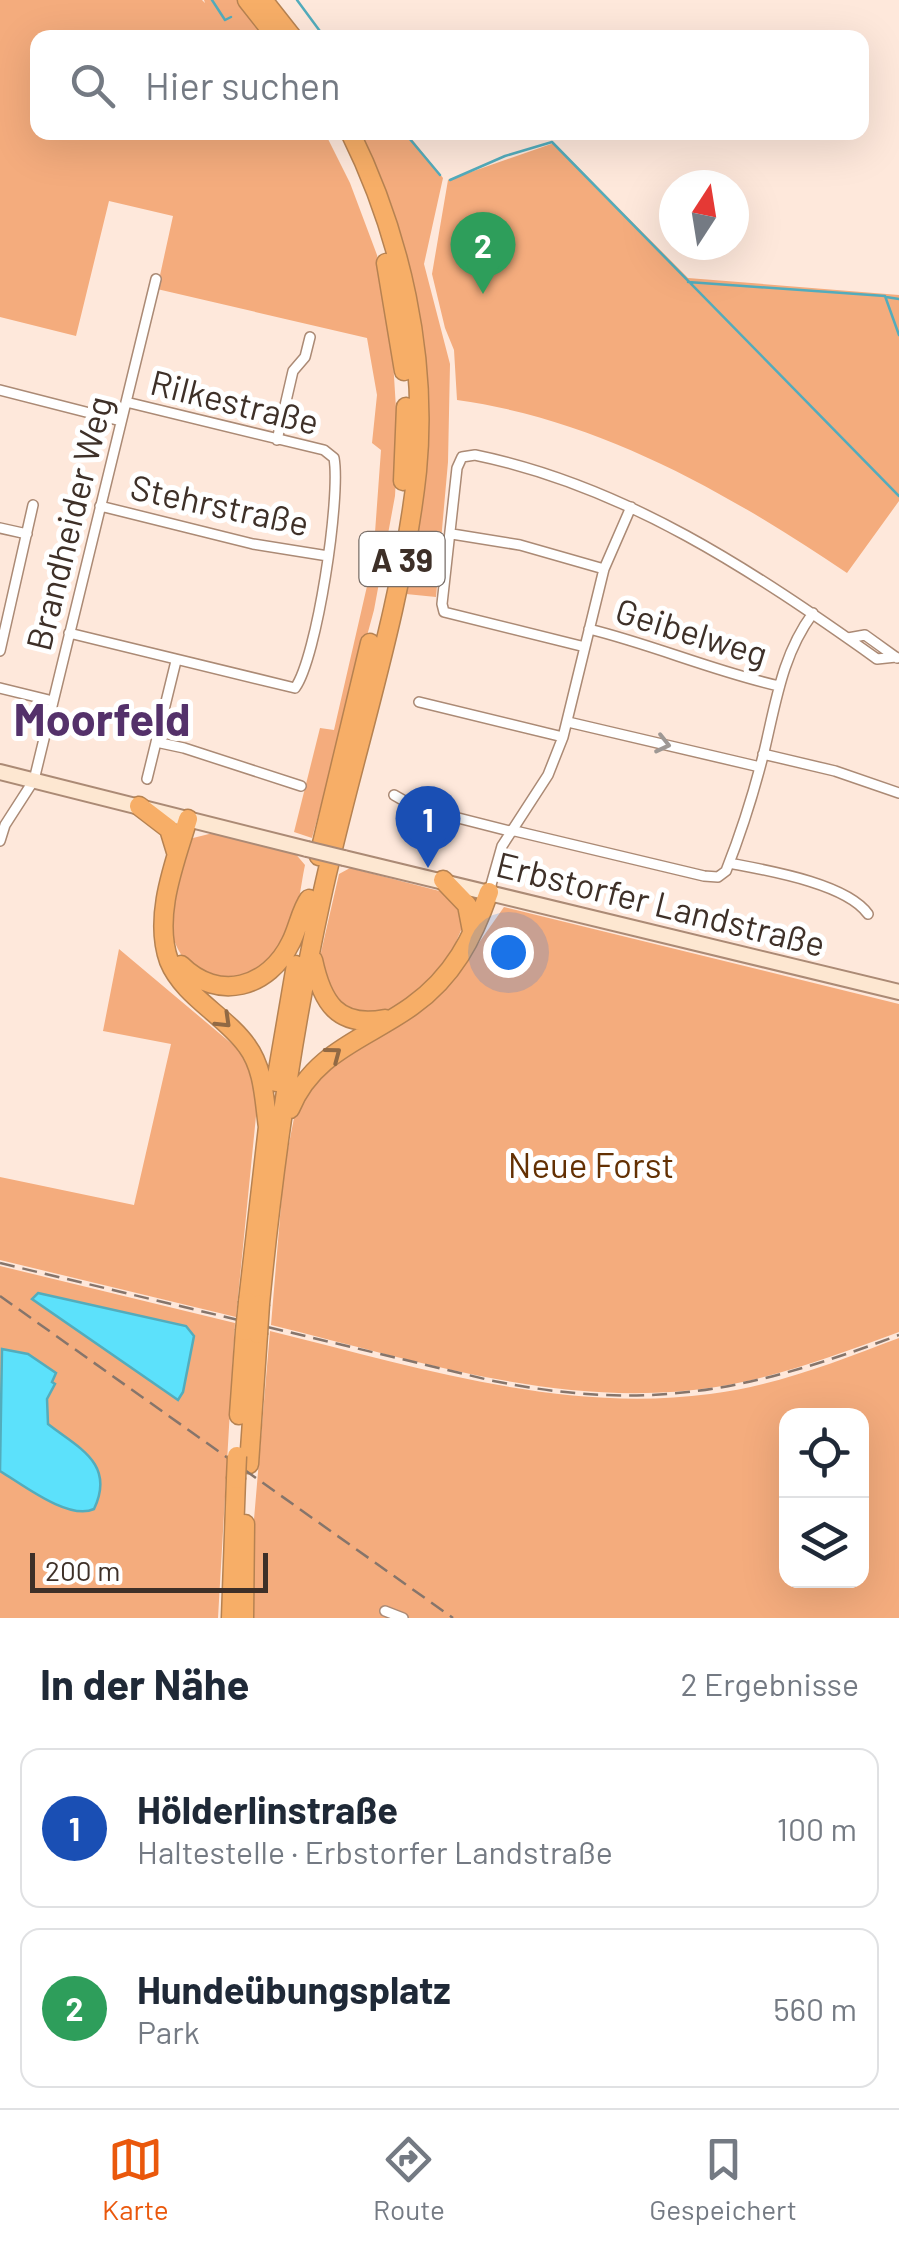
<!DOCTYPE html>
<html lang="de">
<meta charset="utf-8">
<style>
body{margin:0;font-family:Barlow,sans-serif;background:#f2f2f3;color:#1f2937}
.controls{position:absolute;right:30px;bottom:30px;display:grid;overflow:hidden;border-radius:20px;box-shadow:0 10px 40px #0002}
.controls button{width:90px;height:90px;display:grid;place-items:center;padding:0;border:0;border-bottom:2px solid #e0e1e3;background:#fff;color:#1f2937;font:50px sans-serif}
.compass{position:absolute;left:659px;top:170px;width:90px;height:90px;border-radius:50%;background:#fff;box-shadow:0 10px 40px #0002;rotate:12deg}
.scale{position:absolute;left:30px;bottom:25px;width:238px;box-sizing:border-box;padding-left:10px;border:5px solid #3e3028;border-top:0;font-size:28px;line-height:35px;white-space:nowrap;color:#3e3028;-webkit-text-stroke:8px #fff;paint-order:stroke}
.you{position:absolute;left:508px;top:952px;width:35px;height:35px;margin:-25px;border:8px solid #fff;border-radius:50%;background:#1a73e8;box-shadow:0 0 0 15px #1a73e833}
.badge{display:grid;place-items:center;width:65px;height:65px;border-radius:50%;background:#ea580c;color:#fff;font-size:32px;font-weight:700}
.pin{position:absolute;translate:-50% -82px;filter:drop-shadow(0 2px 5px #0008)}
.pin::after{content:'';position:absolute;top:52px;width:35px;height:30px;background:inherit;clip-path:polygon(0 0,100% 0,50% 100%)}
.list{margin:0;padding:0;list-style:none}
h2{display:flex;justify-content:space-between;align-items:center;height:130px;margin:0;padding:0 40px;font-size:42px}
h2 small{font-size:32px;font-weight:400;color:#747a83}
.list li{display:grid;grid-template-columns:65px 1fr auto;gap:30px;align-items:center;box-sizing:border-box;height:160px;margin:0 20px 20px;padding:0 20px;border:2px solid #e0e1e3;border-radius:20px}
.list b{display:block;font-size:38px;white-space:nowrap}
.list p{margin:0;font-size:32px;white-space:nowrap;color:#747a83}
.list em{font-size:32px;font-style:normal;color:#747a83}
.icon{flex:none;width:55px;height:55px;fill:none;stroke:currentColor;stroke-width:2;stroke-linecap:round;stroke-linejoin:round}
.map{position:relative;flex:none;width:899px;height:1618px;overflow:hidden}
.search{position:absolute;background:#fff;box-shadow:0 10px 40px #0002;left:30px;right:30px;top:30px;height:110px;display:flex;align-items:center;gap:25px;box-sizing:border-box;padding:0 35px;border-radius:20px;color:#747a83;font-size:38px}
.sheet{height:490px;background:#fff}
nav{display:flex;justify-content:space-around;align-items:center;box-sizing:border-box;height:140px;border-top:2px solid #e0e1e3;background:#fff;font-size:28px;color:#747a83}
nav a{display:grid;justify-items:center;gap:5px}
nav .on{color:#ea580c}
.map>svg:first-child{display:block}
.green{fill:#f4ac7d;fill-rule:evenodd}
.water{fill:#5ce1fb;stroke:#53acbc;stroke-width:2.5}
.lines{fill:none;stroke-linecap:round;stroke-linejoin:round}
.stream{stroke:#53acbc;stroke-width:2.5}
.street-casing{stroke:#ab8a75;stroke-width:12}
.secondary-casing{stroke:#ab8a75;stroke-width:18}
.highway-casing{stroke:#b68251;stroke-width:21}
.street{stroke:#fff;stroke-width:9}
.secondary{stroke:#fde7d1;stroke-width:14}
.highway{stroke:#f7ae67;stroke-width:18}
.rail{stroke:#86756b;stroke-width:2.5;stroke-dasharray:15 8;stroke-linecap:butt}
.secondary-bridge-casing{stroke:#ab8a75;stroke-width:18;stroke-linecap:butt}
.highway-bridge-casing{stroke:#b68251;stroke-width:21;stroke-linecap:butt}
.secondary-bridge{stroke:#fde7d1;stroke-width:14}
.highway-bridge{stroke:#f7ae67;stroke-width:18}
.oneway{stroke:#9e9894}
.oneway2{stroke:#916944}
.labels{text-anchor:middle;dominant-baseline:central;stroke-width:10;stroke-linejoin:round;paint-order:stroke}
.shield{fill:#fff;stroke:#786e68;stroke-width:2.5}
.shield-label{font-size:32px;font-weight:bold;fill:#3e3028}
.street-label{font-size:35px;fill:#3e3028;stroke:#fff}
.park-label{font-size:35px;fill:#633003;stroke:#fff}
.district-label{font-size:45px;font-weight:bold;fill:#54316a;stroke:#fff}
</style>
<div class="map">
<svg width="899" height="1618" viewBox="0 0 899 1618">
<rect width="100%" height="100%" fill="#fee8db"/>
<!-- green -->
<path class="green" d="M 0,0 L 202,0 L 205,3 L 204,0 L 239,0 L 270,37 L 38,38 L 38,132 L 325,133 L 350,183 L 377,255 L 392,344 L 398,441 L 395,496 L 374,610 L 312,838 L 294,832 L 320,728 L 334,730 L 373,560 L 381,450 L 372,443 L 377,395 L 367,338 L 157,289 L 173,216 L 109,201 L 76,336 L 0,317 Z
M 361,133 L 407,133 L 443,178 L 424,264 L 450,364 L 448,462 L 436,597 L 406,594 C 443,439 433,276 361,133 Z
M 554,143 L 688,278 L 899,295 L 899,501 L 847,573 C 728,493 601,420 457,400 L 454,350 L 445,328 L 432,274 L 448,180 Z
M 217,832 L 294,852 L 305,865 C 300,888 298,920 286,941 C 261,985 200,998 176,945 C 161,911 178,871 189,839 Z
M 350,868 L 455,895 L 466,919 L 449,958 L 425,987 L 390,1012 L 354,1014 L 330,995 L 319,961 L 339,874 Z
M 504,907 L 899,1004 L 899,1332 C 839,1354 779,1377 716,1387 C 565,1411 415,1360 271,1325 L 284,1169 L 295,1113 L 321,1071 L 452,981 Z
M 119,949 L 238,1049 L 249,1068 L 257,1106 L 236,1317 L 0,1260 L 0,1177 L 134,1205 L 171,1044 L 103,1031 Z
M 0,1266 L 235,1323 L 218,1618 L 0,1618 Z
M 270,1331 C 414,1366 560,1414 710,1394 C 776,1386 838,1361 899,1338 L 899,1618 L 251,1618 L 253,1531 ZM 786,1416 L 862,1416 L 862,1580 L 786,1580 Z"/>
<!-- water -->
<path class="water" d="M 38,1293 L 186,1326 L 194,1336 L 183,1392 L 178,1400 L 32,1299 Z
M 2,1349 L 28,1354 L 56,1373 L 52,1382 L 55,1384 L 47,1399 L 48,1424 C 77,1447 116,1463 94,1509 C 69,1521 22,1484 0,1471 Z"/>
<g class="lines">
<!-- stream -->
<path class="stream" d="M 212,0 L 225,20 L 231,17
M 297,0 L 325,38
M 404,132 L 440,175
M 450,180 L 505,156 L 552,142 L 899,496
M 688,282 L 885,296 L 899,335
M 886,297 L 899,299"/>
<!-- street casing -->
<g class="street-casing">
<path id="street" d="M 0,390 L 121,421
M 277,440 L 293,371 L 305,357 L 310,337
M 100,506 L 253,544 L 328,556
M 0,528 L 27,534
M 452,534 L 520,545 L 604,569
M 589,629 C 654,645 713,671 779,686
M 69,633 L 295,688 C 317,658 341,497 334,458 L 324,450 L 126,402
M 848,638 L 865,635 L 897,658
M 585,647 L 444,612 L 442,604 L 457,468 L 462,457 L 475,455 C 626,486 753,571 877,659 L 896,657
M 0,651 L 33,505
M 0,688 L 53,701
M 419,702 L 563,737
M 568,722 L 760,767
M 156,742 L 184,748 L 301,786
M 763,754 L 835,771 L 899,793
M 147,779 L 176,661
M 394,795 L 415,807 L 509,831
M 511,830 L 704,876 L 718,877 L 726,871 C 741,833 754,792 764,752 C 776,702 782,655 813,613
M 0,841 L 5,825 L 34,780 L 156,279
M 729,863 C 765,870 846,883 868,914
M 489,892 L 502,846 L 548,775 L 563,737 L 604,569 L 631,507
M 385,1611 L 403,1618"/>
</g>
<!-- secondary casing -->
<g class="secondary-casing">
<path id="secondary" d="M 0,772 L 307,849
M 344,858 L 899,992"/>
</g>
<!-- highway casing -->
<g class="highway-casing">
<path id="highway" d="M 247,0 L 277,38
M 263,0 L 293,38
M 386,263 L 404,371
M 403,481 L 406,407
M 139,806 L 169,829 L 176,852
M 188,819 C 175,862 153,916 169,961 C 183,996 226,1016 247,1046 C 264,1069 264,1099 268,1127
M 319,856 L 370,643
M 443,880 L 467,905 L 472,931
M 313,960 C 322,1002 337,1028 385,1019
M 181,965 C 218,1002 269,988 291,942 C 298,928 301,910 309,899
M 276,1082 L 296,965
M 290,1109 C 313,1052 366,1039 412,1006 C 453,977 473,938 489,892
M 248,1302 L 268,1127
M 260,1304 C 273,1169 292,1033 321,900 C 351,760 402,612 417,471 C 428,356 401,235 350,132
M 239,1415 L 245,1331
M 249,1464 L 258,1334
M 231,1618 L 236,1479
M 244,1618 L 245,1524"/>
</g>
<!-- street -->
<use href="#street" class="street"/>
<!-- secondary -->
<use href="#secondary" class="secondary"/>
<!-- highway -->
<use href="#highway" class="highway"/>
<!-- rail -->
<path class="rail" d="M 0,1263 L 489,1380 C 648,1413 750,1391 899,1335
M 0,1296 L 453,1618"/>
<!-- secondary-bridge casing -->
<g class="secondary-bridge-casing">
<path id="secondary-bridge" d="M 307,849 L 344,858"/>
</g>
<!-- highway-bridge casing -->
<g class="highway-bridge-casing">
<path id="highway-bridge" d="M 245,1331 L 248,1302
M 258,1334 L 260,1304
M 236,1479 L 237,1456"/>
</g>
<!-- secondary-bridge -->
<use href="#secondary-bridge" class="secondary-bridge"/>
<!-- highway-bridge -->
<use href="#highway-bridge" class="highway-bridge"/>
</g>
<!-- one-way arrows -->
<defs><path id="oneway-chevron" d="M-2-3.5L2.5 0L-2 3.5" fill="none" stroke-width="1.6" stroke-linecap="round" stroke-linejoin="round" transform="scale(2.5)"/></defs>
<use class="oneway" href="#oneway-chevron" transform="translate(663 744) rotate(13)"/>
<g class="oneway2">
<use href="#oneway-chevron" transform="translate(224 1021) rotate(44)"/>
<use href="#oneway-chevron" transform="translate(334 1054) rotate(-37)"/>
</g>
<g class="labels">
<!-- shield labels -->
<rect class="shield" x="359.5" y="532" width="85" height="54" rx="8"/>
<g class="shield-label">
<text x="402" y="559">A 39</text>
</g>
<!-- street labels -->
<g class="street-label">
<text transform="translate(235 401) rotate(14)">Rilkestraße</text>
<text transform="translate(220 504) rotate(12)">Stehrstraße</text>
<text transform="translate(68 523) rotate(-76)">Brandheider Weg</text>
<text transform="translate(692 631) rotate(17)">Geibelweg</text>
<text transform="translate(661 903) rotate(14)">Erbstorfer Landstraße</text>
</g>
<!-- park labels -->
<g class="park-label">
<text x="591" y="1164">Neue Forst</text>
</g>
<!-- district labels -->
<g class="district-label">
<text x="102" y="718">Moorfeld</text>
</g>
</g>
</svg>
<div class="controls">
<button><svg class="icon" aria-label="locate" viewBox="0 0 24 24"><circle cx="12" cy="12" r="6"/><path d="M12 2v4M12 18v4M2 12h4M18 12h4"/></svg></button>
<button><svg class="icon" aria-label="layers" viewBox="0 0 24 24"><path d="M12 4l9 5-9 5-9-5zM3 14l9 5 9-5"/></svg></button>
</div>
<svg class="compass" viewBox="-18 -18 36 36"><path d="M0-13l5 13h-10z" fill="#e53935"/><path d="M0 13l5-13h-10z" fill="#747a83"/></svg>
<div class="scale">200 m</div>
<div class="you"></div>
<div class="pin badge" style="left:428px;top:868px;background:#1a4fb4">1</div>
<div class="pin badge" style="left:483px;top:294px;background:#2e9e5b">2</div>
<div class="search"><svg class="icon" aria-label="search" viewBox="0 0 24 24"><circle cx="10" cy="10" r="6"/><path d="M15 15l6 6"/></svg>Hier suchen</div>
</div>
<section class="sheet">
<h2>In der Nähe<small>2 Ergebnisse</small></h2>
<ul class="list">
<li><span class="badge" style="background:#1a4fb4">1</span><div><b>Hölderlinstraße</b><p>Haltestelle · Erbstorfer Landstraße</p></div><em>100 m</em></li>
<li><span class="badge" style="background:#2e9e5b">2</span><div><b>Hundeübungsplatz</b><p>Park</p></div><em>560 m</em></li>
</ul>
</section>
<nav>
<a class="on"><svg class="icon" aria-label="map" viewBox="0 0 24 24"><path d="M3 6l6-2 6 2 6-2v14l-6 2-6-2-6 2zM9 4v14M15 6v14"/></svg>Karte</a>
<a><svg class="icon" aria-label="directions" viewBox="0 0 24 24"><path d="M12 3l9 9-9 9-9-9zM9 14v-3h6M13 9l2 2-2 2"/></svg>Route</a>
<a><svg class="icon" aria-label="saved" viewBox="0 0 24 24"><path d="M7 4h10v16l-5-4-5 4z"/></svg>Gespeichert</a>
</nav>
